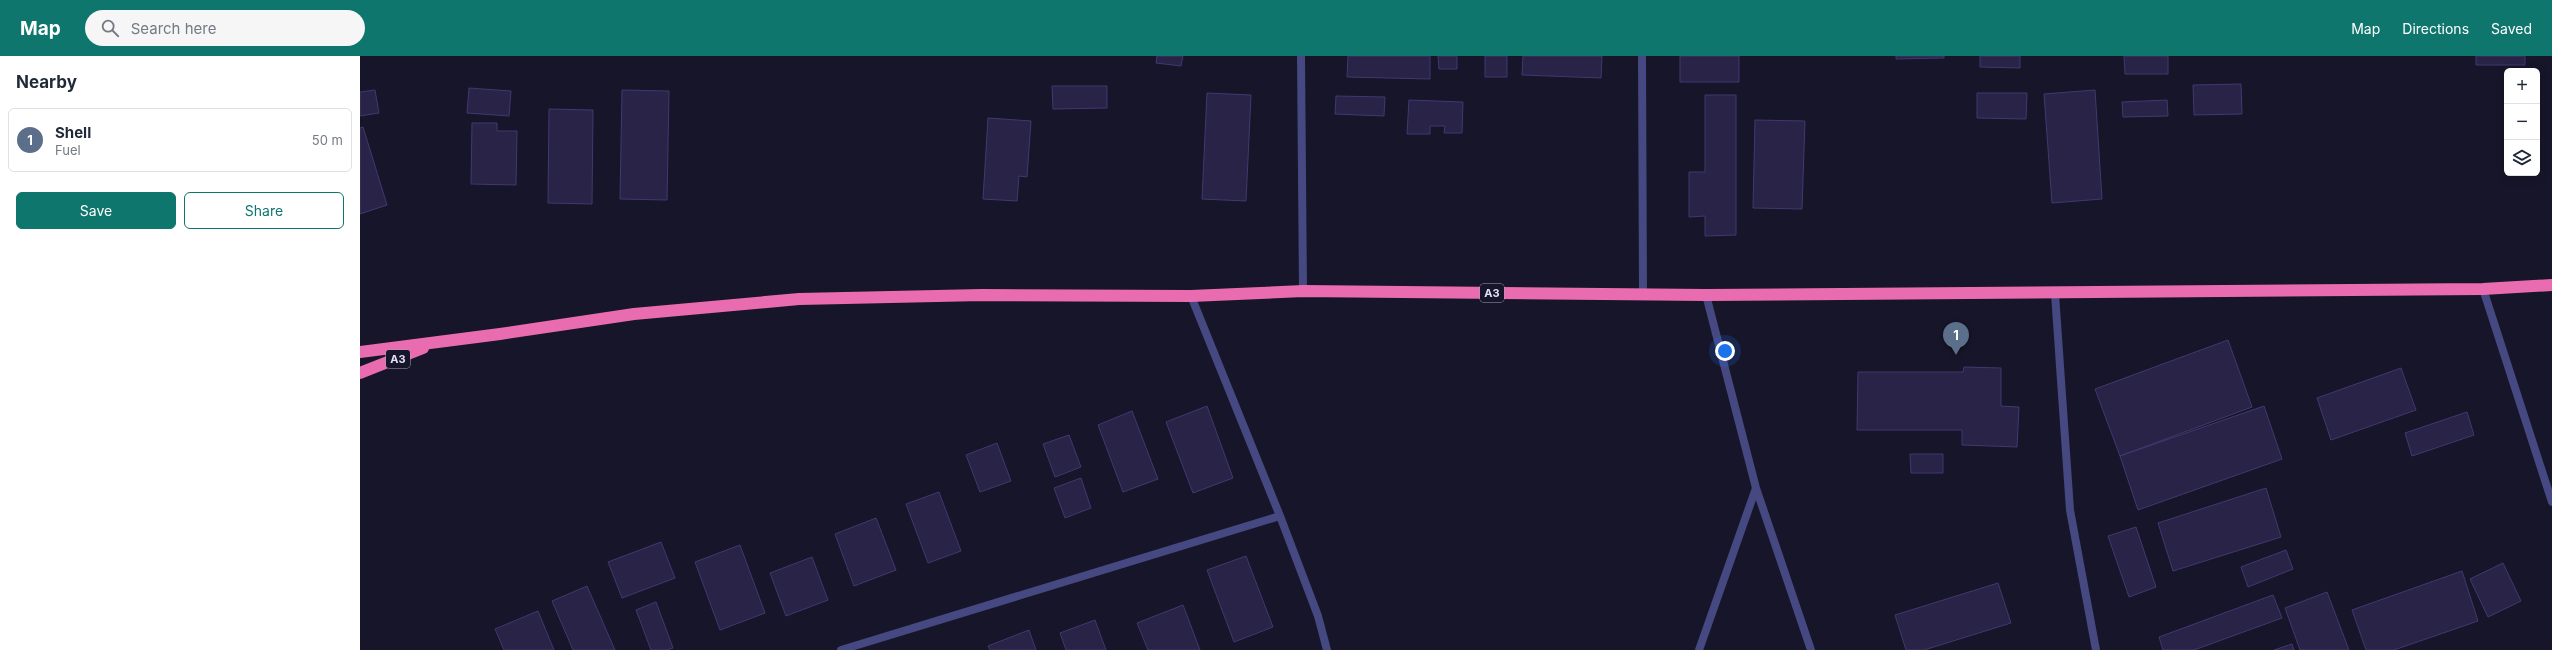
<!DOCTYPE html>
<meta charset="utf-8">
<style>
body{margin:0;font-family:Inter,sans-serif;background:#f6f6f7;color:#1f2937}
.controls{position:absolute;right:12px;top:12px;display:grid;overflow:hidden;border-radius:6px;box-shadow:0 2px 10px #0003}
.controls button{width:36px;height:36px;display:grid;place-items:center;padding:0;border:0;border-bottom:1px solid #e0e1e3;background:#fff;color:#1f2937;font:20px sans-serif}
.you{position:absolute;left:1365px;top:295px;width:14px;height:14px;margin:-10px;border:3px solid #fff;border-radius:50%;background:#1a73e8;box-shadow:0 0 0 6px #1a73e833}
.badge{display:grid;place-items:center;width:26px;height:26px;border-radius:50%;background:#0f766e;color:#fff;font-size:13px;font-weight:700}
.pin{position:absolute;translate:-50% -33px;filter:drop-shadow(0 1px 2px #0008)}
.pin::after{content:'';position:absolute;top:21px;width:14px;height:12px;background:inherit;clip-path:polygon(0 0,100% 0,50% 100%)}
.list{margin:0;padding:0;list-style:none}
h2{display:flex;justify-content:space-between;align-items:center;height:52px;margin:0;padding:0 16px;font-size:17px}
h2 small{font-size:13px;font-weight:400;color:#747a83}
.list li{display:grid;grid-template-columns:26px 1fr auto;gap:12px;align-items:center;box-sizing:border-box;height:64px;margin:0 8px 8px;padding:0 8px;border:1px solid #e0e1e3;border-radius:6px}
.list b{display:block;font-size:15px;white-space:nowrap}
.list p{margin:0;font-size:13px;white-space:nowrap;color:#747a83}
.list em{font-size:13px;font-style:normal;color:#747a83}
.actions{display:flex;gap:8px;padding:12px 16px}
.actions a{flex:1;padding:9px 0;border:1px solid #0f766e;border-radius:6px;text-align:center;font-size:14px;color:#0f766e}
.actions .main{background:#0f766e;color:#fff}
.icon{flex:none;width:22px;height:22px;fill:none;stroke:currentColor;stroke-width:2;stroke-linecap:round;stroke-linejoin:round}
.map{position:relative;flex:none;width:2192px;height:594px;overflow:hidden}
header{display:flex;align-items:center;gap:24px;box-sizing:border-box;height:56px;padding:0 20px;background:#0f766e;color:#fff}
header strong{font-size:19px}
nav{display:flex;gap:22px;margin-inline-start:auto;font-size:14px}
.search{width:280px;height:36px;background:#f6f6f7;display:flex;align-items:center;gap:10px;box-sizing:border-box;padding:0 14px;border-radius:22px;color:#747a83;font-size:15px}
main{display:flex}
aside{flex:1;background:#fff}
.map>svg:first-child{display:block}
.building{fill:#292347;stroke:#403970}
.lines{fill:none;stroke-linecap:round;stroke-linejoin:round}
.street{stroke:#464881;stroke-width:8}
.highway{stroke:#ea6cb0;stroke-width:12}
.labels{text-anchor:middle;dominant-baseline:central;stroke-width:3.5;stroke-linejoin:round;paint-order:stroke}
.shield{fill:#171529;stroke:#a5a4bc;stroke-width:1}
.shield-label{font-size:11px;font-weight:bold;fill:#e2e1fb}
</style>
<header>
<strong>Map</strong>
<div class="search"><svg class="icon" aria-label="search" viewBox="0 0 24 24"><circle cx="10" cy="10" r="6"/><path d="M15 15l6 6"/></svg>Search here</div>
<nav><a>Map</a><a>Directions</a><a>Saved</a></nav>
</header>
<main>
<aside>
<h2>Nearby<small></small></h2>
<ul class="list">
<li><span class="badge" style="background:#5c6f8a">1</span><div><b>Shell</b><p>Fuel</p></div><em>50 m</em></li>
</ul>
<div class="actions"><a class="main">Save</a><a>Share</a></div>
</aside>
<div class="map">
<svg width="2192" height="594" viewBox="0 0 2192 594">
<rect width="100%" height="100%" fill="#171529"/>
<!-- building -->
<path class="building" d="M 797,0 L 823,0 L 821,10 L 796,7 Z
M 988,0 L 1070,0 L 1070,23 L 987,21 Z
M 1078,0 L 1097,0 L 1097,13 L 1079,13 Z
M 1125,0 L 1147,0 L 1147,21 L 1125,21 Z
M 1163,0 L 1242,0 L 1241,22 L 1162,19 Z
M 1320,0 L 1379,0 L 1379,26 L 1320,26 Z
M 1536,0 L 1584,0 L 1584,2 L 1536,3 Z
M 1620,0 L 1660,0 L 1660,12 L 1620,11 Z
M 1764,0 L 1808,0 L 1808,18 L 1765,18 Z
M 2116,0 L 2165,0 L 2165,9 L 2116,9 Z
M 1881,28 L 1882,58 L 1834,59 L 1833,29 Z
M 692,30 L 747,30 L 747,52 L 693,53 Z
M 109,32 L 151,35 L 149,60 L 107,57 Z
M 15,34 L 19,57 L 0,60 L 0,36 Z
M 262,34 L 309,35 L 307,144 L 260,143 Z
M 1735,34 L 1742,143 L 1692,147 L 1684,38 Z
M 847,37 L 891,39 L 886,145 L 842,143 Z
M 1617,37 L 1667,37 L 1666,63 L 1617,62 Z
M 1345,39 L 1376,39 L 1376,179 L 1345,180 L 1345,160 L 1329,161 L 1329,116 L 1345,116 Z
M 976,40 L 1025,41 L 1024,60 L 975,58 Z
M 1049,44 L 1103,46 L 1102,77 L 1084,77 L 1085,70 L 1070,70 L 1070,78 L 1047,78 Z
M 1807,44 L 1808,60 L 1763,61 L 1762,46 Z
M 189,53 L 233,54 L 232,148 L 188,147 Z
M 628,62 L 671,65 L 667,121 L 659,120 L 657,145 L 623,143 Z
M 1395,64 L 1445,65 L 1442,153 L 1393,152 Z
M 112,67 L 137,67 L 137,75 L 157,75 L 156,129 L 111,128 Z
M 3,71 L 27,149 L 0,158 L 0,72 Z
M 1868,284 L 1892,351 L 1760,400 L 1735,333 Z
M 1604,311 L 1641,312 L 1641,350 L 1659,351 L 1657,391 L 1602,389 L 1602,374 L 1497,374 L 1498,316 L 1603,316 Z
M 2041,312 L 2056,354 L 1971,384 L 1957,342 Z
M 847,350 L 873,422 L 833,437 L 806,366 Z
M 1904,350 L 1922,403 L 1778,454 L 1760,400 Z
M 772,355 L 798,423 L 763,436 L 738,369 Z
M 2107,356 L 2114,379 L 2052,400 L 2045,377 Z
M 709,379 L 721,411 L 695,421 L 683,388 Z
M 637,387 L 651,425 L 620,436 L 606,399 Z
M 1550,398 L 1583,398 L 1583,417 L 1551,417 Z
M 721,422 L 731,452 L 705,462 L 694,432 Z
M 1906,432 L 1921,481 L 1813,515 L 1798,467 Z
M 579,436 L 601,495 L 568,507 L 546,448 Z
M 516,462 L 536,514 L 494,530 L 475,478 Z
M 1776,471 L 1796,531 L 1769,541 L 1748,480 Z
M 301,486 L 315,522 L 262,542 L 248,506 Z
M 380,489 L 405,557 L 360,574 L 335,506 Z
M 1926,494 L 1933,513 L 1888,531 L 1881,511 Z
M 886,500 L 913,571 L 874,586 L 847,514 Z
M 452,501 L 468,544 L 426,560 L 410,517 Z
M 2143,507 L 2161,545 L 2128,561 L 2110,523 Z
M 2102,515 L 2118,565 L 2034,594 L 2006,594 L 1992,554 Z
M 1638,527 L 1651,567 L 1564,594 L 1546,594 L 1535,559 Z
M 227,530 L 255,594 L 213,594 L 192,545 Z
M 1967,536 L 1989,594 L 1940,594 L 1925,552 Z
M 1913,539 L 1922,562 L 1834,594 L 1803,594 L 1799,581 Z
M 296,546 L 313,592 L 307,594 L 291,594 L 276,554 Z
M 823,549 L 840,594 L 788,594 L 777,567 Z
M 178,555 L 194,594 L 144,594 L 135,573 Z
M 735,564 L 746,594 L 706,594 L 700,577 Z
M 669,574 L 676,594 L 630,594 L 628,590 Z
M 1932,588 L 1934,594 L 1914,594 Z"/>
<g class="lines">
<!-- street -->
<path class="street" d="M 941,0 L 943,235
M 1282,0 L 1283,238
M 2123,233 L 2192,446
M 1695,238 L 1710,454 L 1736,594
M 1346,239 L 1396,432 L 1451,594
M 831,240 L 920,460 L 958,560 L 967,594
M 481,594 L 920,460
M 1339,594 L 1396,432"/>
<!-- highway -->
<path class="highway" d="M 0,296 L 140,278 L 274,258 L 439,243 L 622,239 L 831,240 L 943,235 L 1346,239 L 2123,233 L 2192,229
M 0,317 L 63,292"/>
</g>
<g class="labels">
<!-- shield labels -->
<g class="shield">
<rect x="1120" y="228" width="24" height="18" rx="3"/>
<rect x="26" y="294" width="24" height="18" rx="3"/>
</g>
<g class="shield-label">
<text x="1132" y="237">A3</text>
<text x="38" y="303">A3</text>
</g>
</g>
</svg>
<div class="controls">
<button>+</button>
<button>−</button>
<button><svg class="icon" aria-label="layers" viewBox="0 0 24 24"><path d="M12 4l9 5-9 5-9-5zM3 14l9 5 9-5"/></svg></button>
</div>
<div class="you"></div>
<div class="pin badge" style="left:1596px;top:299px;background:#5c6f8a">1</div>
</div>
</main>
